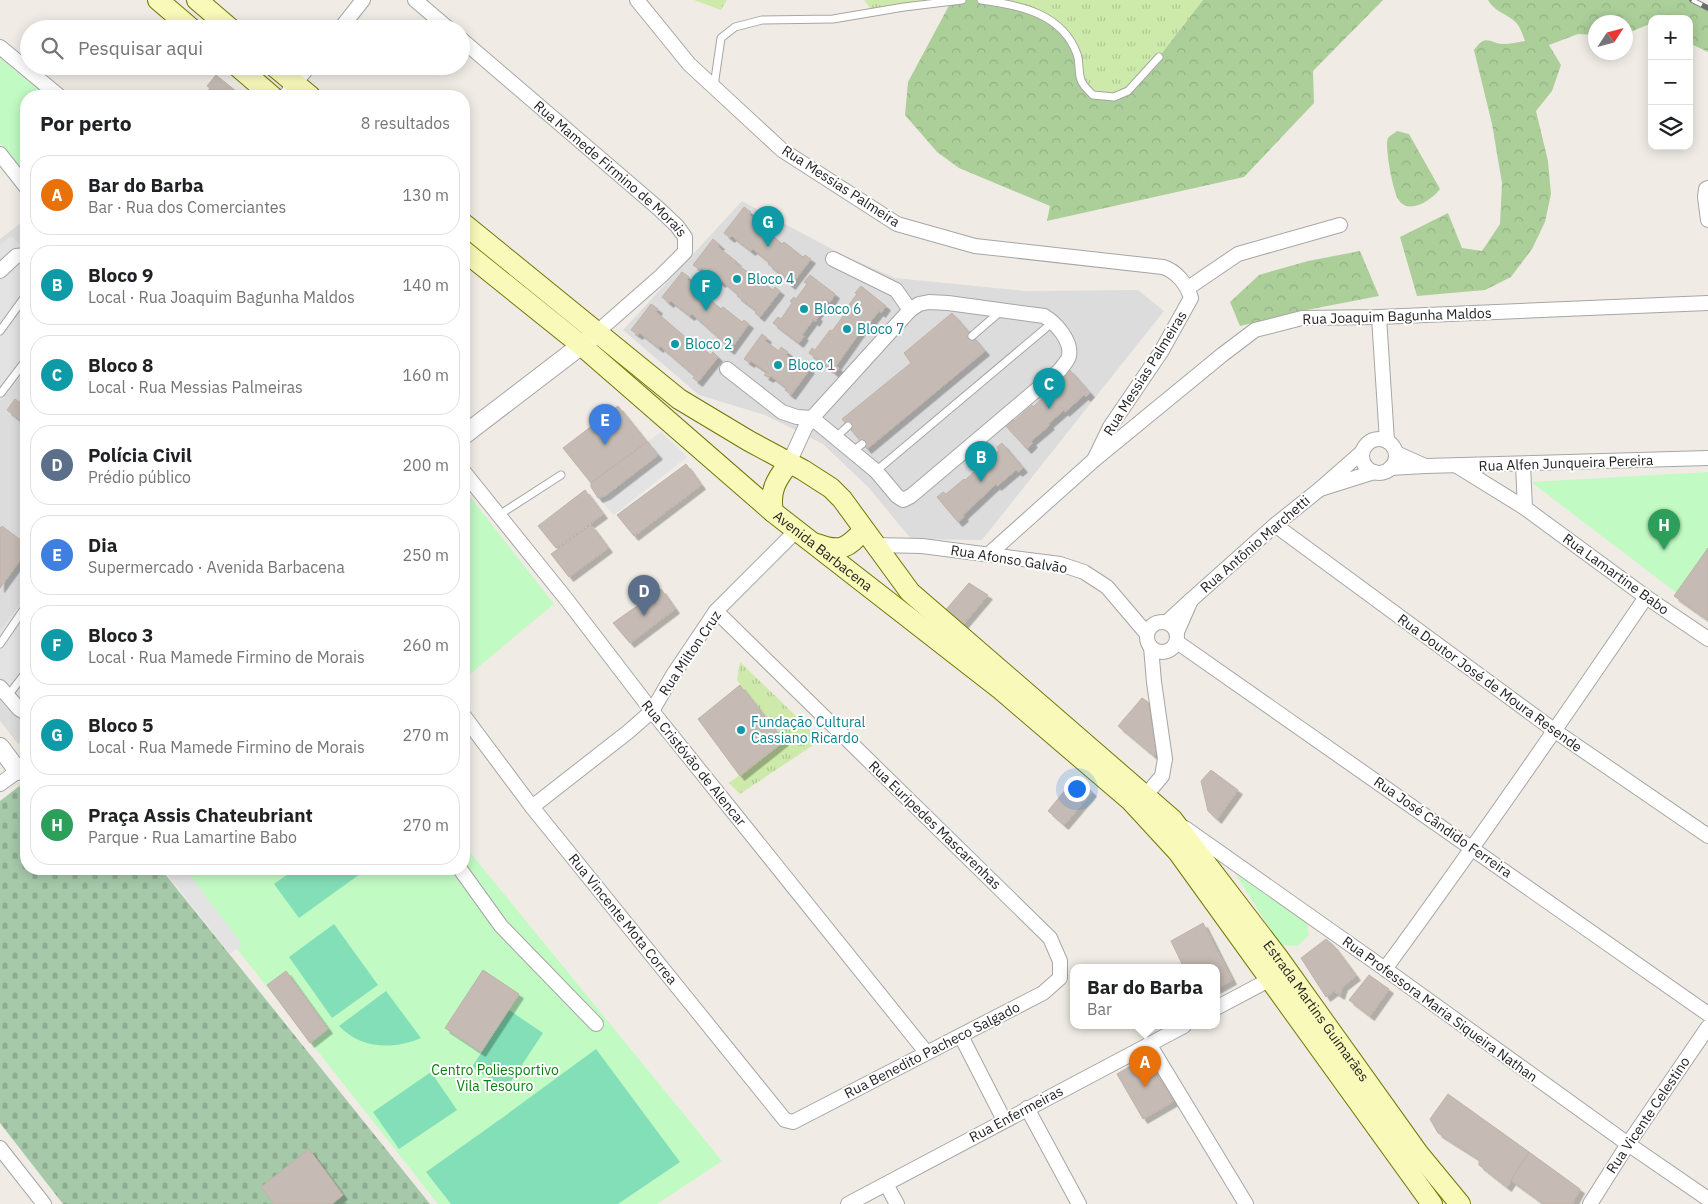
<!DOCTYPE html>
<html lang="pt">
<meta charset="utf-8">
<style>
body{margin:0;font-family:"IBM Plex Sans",sans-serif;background:#f2f2f2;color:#202124}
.controls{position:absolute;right:15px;top:15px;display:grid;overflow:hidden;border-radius:10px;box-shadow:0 2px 12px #0003}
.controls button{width:45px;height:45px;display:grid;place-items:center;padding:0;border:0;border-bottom:1px solid #e0e0e0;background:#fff;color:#202124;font:25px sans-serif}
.compass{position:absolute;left:1588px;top:15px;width:45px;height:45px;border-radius:50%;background:#fff;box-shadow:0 2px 12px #0003;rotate:54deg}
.you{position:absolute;left:1076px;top:788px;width:18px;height:18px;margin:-12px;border:4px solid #fff;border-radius:50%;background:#1a73e8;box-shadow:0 0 0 8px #1a73e833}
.badge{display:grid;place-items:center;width:32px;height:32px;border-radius:50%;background:#7c3aed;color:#fff;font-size:16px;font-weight:700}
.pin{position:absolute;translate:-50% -41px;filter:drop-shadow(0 1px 2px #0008)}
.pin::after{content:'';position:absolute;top:26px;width:18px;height:15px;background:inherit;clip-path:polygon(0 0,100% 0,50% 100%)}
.popup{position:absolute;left:1070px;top:964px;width:150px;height:65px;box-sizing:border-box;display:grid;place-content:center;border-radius:10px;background:#fff;filter:drop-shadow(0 1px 4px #0005);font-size:16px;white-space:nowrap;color:#757577}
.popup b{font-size:19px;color:#202124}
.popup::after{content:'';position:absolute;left:50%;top:100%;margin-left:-10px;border:10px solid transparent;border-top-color:#fff}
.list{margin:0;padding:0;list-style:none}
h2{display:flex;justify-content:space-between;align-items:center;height:65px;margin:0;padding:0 20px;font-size:21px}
h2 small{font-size:16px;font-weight:400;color:#757577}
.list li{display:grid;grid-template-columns:32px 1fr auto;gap:15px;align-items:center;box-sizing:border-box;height:80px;margin:0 10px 10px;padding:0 10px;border:1px solid #e0e0e0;border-radius:20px}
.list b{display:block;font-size:19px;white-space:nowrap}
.list p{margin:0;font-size:16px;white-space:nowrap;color:#757577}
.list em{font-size:16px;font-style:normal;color:#757577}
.icon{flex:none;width:28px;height:28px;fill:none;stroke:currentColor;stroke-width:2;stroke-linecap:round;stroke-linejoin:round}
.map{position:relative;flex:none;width:1708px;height:1204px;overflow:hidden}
.search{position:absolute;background:#fff;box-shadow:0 2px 12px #0003;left:20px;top:20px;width:450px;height:55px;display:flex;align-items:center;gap:12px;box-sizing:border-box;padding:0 18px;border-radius:28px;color:#757577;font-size:19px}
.panel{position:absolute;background:#fff;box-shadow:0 2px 12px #0003;left:20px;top:90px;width:450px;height:785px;border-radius:20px}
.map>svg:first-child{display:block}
.residential{fill:#dddcdc}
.grass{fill:url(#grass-tufts)}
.forest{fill:url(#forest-crowns)}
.cemetery{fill:url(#cemetery-stones)}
.park{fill:#c2fac4}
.pitch{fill:#83dfb8}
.parking{fill:#e3e3e3}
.building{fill:#c5bbb4;stroke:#c2b2a7;filter:url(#shadow)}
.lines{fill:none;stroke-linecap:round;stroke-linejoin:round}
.service-casing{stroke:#a6a6a6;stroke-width:9}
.minor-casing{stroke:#a6a6a6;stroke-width:16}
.tertiary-casing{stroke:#a6a6a6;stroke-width:20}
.secondary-casing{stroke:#707804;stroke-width:22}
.service{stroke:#fff;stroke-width:7}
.minor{stroke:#fff;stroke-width:14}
.tertiary{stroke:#fff;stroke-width:18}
.secondary{stroke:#f9fab9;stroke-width:20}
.rail-casing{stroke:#6d6d6d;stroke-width:5.5}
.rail{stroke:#fff;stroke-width:4;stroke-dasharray:11;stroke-linecap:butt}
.culture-dot{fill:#0f9aa8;stroke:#fff;stroke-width:2}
.labels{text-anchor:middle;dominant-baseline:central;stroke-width:4;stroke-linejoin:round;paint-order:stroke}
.street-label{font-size:14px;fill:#1f1f1f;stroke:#fff}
.culture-label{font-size:14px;fill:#0d838f;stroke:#fff;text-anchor:start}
.park-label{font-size:14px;fill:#0b7f10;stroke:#fff}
</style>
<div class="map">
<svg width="1708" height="1204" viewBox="0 0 1708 1204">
<defs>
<pattern id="grass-tufts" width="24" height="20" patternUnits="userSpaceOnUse" patternTransform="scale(1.25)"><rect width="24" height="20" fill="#cdeaab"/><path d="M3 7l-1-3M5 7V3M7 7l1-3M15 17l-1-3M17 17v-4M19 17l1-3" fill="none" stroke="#b0c893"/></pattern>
<pattern id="forest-crowns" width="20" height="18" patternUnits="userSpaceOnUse" patternTransform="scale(1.25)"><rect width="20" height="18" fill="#accf9a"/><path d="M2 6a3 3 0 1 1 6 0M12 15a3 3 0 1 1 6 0" fill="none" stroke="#94b184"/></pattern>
<pattern id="cemetery-stones" width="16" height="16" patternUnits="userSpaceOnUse" patternTransform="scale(1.25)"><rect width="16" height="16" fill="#a6c9aa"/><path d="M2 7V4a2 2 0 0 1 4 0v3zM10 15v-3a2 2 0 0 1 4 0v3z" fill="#8eac92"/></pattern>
<filter id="shadow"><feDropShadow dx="4.5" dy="4.5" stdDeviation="0" flood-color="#0004"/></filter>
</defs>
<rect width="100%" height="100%" fill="#f0ece5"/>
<!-- residential -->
<path class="residential" d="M 742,201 L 843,255 L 895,278 L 1025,291 L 1138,290 L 1164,311 L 982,540 L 911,539 L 869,488 L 823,444 L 765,415 L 699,395 L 623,330 Z
M 26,219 L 26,738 L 18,744 L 0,721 L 0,239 Z"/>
<!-- grass -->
<path class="grass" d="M 694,0 L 727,0 L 721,10 Z
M 864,0 L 962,0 L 873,12 Z
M 981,0 L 1203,0 L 1159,57 L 1120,95 L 1093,95 Z
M 740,662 L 821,740 L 740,794 L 729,783 L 786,741 L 737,680 Z"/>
<!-- forest -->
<path class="forest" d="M 952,0 L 981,0 L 1039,13 L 1068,38 L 1080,74 L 1093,95 L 1120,95 L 1159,57 L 1203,0 L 1383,0 L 1313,71 L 1314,103 L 1244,177 L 1047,221 L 1050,206 L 959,168 L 937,152 L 905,115 L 908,82 Z
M 1488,0 L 1691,0 L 1708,8 L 1708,52 L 1689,43 L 1689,19 L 1652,19 L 1652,27 L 1647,25 L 1626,34 L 1626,22 L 1596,22 L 1595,35 L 1578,34 L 1549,45 L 1561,65 L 1552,91 L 1536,111 L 1548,161 L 1551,194 L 1545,222 L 1532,249 L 1511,277 L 1485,290 L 1417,296 L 1400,237 L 1448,213 L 1462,248 L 1482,251 L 1500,224 L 1502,183 L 1492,124 L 1474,50 C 1486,33 1489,43 1503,44 C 1510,44 1518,42 1525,41 C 1522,33 1520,25 1513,20 C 1504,13 1493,10 1488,0 Z
M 1397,131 L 1409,134 L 1440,189 C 1432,200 1408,216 1398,199 C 1393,191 1384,145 1388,138 C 1390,135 1395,133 1397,131 Z
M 1360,251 L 1379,296 L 1301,311 L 1240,326 L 1230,302 L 1259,275 L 1308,261 Z"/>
<!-- cemetery -->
<path class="cemetery" d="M 26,781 L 26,869 L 161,869 L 430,1204 L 63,1204 L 0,1123 L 0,801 Z"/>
<!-- park -->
<path class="park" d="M 0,58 L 46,96 L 26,96 L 26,175 L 0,143 Z
M 1708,472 L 1708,617 L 1531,482 Z
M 464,489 L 554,604 L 464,679 Z
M 464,845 L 722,1161 L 657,1204 L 438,1204 L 174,869 L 464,869 Z
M 1230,865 L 1307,922 L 1309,935 L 1298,946 L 1280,945 Z"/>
<!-- pitch -->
<path class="pitch" d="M 295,869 L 367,869 L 299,918 L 274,884 Z
M 334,924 L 378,985 L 332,1018 L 289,957 Z
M 386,991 L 421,1038 C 393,1050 361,1049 339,1026 Z
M 509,1010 L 543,1033 L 506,1089 L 472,1067 Z
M 596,1049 L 680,1162 L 618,1204 L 451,1204 L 426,1172 L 502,1118 Z
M 431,1072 L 457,1110 L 399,1149 L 373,1112 Z"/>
<!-- parking -->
<path class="parking" d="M 11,236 L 26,251 L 26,369 L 2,400 L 0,399 L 0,245 Z
M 661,432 L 687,457 L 614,515 L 598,498 L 606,495 L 658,456 L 647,442 Z
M 26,596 L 26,713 L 0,687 L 0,631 Z
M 163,869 L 185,869 L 242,944 L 230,954 Z"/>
<!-- building -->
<path class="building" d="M 216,75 L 242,96 L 204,96 L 210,88 L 207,86 Z
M 744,207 L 751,212 L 749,215 L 782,244 L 784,242 L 803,257 L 805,255 L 811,259 L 791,285 L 786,281 L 787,279 L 768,264 L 769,262 L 753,249 L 751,251 L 732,236 L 730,238 L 724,233 Z
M 713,239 L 720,245 L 718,247 L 737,262 L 735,263 L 773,290 L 775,287 L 780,291 L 760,317 L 755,313 L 757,311 L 737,296 L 738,294 L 722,281 L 721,283 L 701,268 L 700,270 L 693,265 Z
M 682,272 L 689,277 L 687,280 L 721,309 L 723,307 L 742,322 L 744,320 L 749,324 L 730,350 L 725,346 L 726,344 L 692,314 L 690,316 L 671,301 L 669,303 L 662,297 Z
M 810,275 L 835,294 L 830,302 L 827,300 L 816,315 L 818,317 L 815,322 L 813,320 L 802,335 L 804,336 L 799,343 L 773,323 L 778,317 L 781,319 L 792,303 L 790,301 L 794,297 L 796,299 L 807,284 L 804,282 Z
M 861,286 L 886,306 L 881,313 L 879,311 L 864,330 L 862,329 L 836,366 L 839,368 L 835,373 L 809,353 L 812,348 L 815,350 L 830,330 L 832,331 L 844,315 L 842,314 L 857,294 L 855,293 Z
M 651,304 L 658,309 L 656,312 L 690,341 L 691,340 L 711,355 L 713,352 L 718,357 L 698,382 L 693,378 L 695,376 L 660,346 L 659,348 L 640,333 L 638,335 L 631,330 Z
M 952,313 L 985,351 L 867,449 L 842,419 L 911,363 L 904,353 Z
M 762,334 L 767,338 L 765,341 L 779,351 L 781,347 L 788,352 L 786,355 L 801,366 L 802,364 L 810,369 L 791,395 L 785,390 L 787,388 L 771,376 L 769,378 L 764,375 L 767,372 L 751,361 L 750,363 L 744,359 Z
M 1069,369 L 1090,393 L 1086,397 L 1084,395 L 1065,412 L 1064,410 L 1048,424 L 1050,425 L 1031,441 L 1033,443 L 1027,449 L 1005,425 L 1012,419 L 1014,421 L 1032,405 L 1033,407 L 1066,376 L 1064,373 Z
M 15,399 L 22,404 L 26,399 L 26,425 L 7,410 Z
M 618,406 L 647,442 L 591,483 L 563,448 Z
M 647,442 L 658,455 L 606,495 L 598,498 L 591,487 L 591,483 Z
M 1002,443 L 1023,468 L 1018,472 L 1016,470 L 997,486 L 996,484 L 963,515 L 964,517 L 958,522 L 937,497 L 943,492 L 946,494 L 964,479 L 965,480 L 999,450 L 997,447 Z
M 686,464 L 701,485 L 634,536 L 617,515 Z
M 585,490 L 603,514 L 556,548 L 538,526 Z
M 591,525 L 608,548 L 569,577 L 551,554 Z
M 2,526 L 26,544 L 26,552 L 0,588 L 0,528 Z
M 1708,548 L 1708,620 L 1674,596 Z
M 969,583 L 988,595 L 960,628 L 943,613 Z
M 661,589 L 675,609 L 630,643 L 613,623 Z
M 740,685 L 784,741 L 740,776 L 698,719 Z
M 1142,698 L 1148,702 L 1157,750 L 1154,756 L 1118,726 Z
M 1211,770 L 1238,790 L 1217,819 L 1208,811 L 1201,781 Z
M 1076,777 L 1092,792 L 1064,825 L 1048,811 Z
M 1203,923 L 1232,980 L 1216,989 L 1216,968 L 1184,968 L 1171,941 Z
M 1326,939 L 1333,945 L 1356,976 L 1343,986 L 1340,995 L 1334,991 L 1326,997 L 1301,958 Z
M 483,970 L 519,994 L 481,1052 L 445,1028 Z
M 286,971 L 328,1029 L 310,1043 L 267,985 Z
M 1369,975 L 1389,989 L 1370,1016 L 1349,1000 Z
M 1134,1064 L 1151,1066 L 1174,1101 L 1143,1119 L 1117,1074 Z
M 1448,1094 L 1529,1152 L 1507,1187 L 1479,1165 L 1479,1159 L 1438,1133 L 1430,1119 Z
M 309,1149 L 343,1195 L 332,1204 L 274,1204 L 261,1187 Z
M 1529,1152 L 1580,1189 L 1572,1204 L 1544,1204 L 1511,1180 Z"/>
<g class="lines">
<!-- service casing -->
<g class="service-casing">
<path id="service" d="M 981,0 C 1019,5 1062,13 1077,54 C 1080,62 1078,72 1081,80 C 1083,86 1089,91 1093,95 L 1114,97 L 1128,91 L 1159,57
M 714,86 L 721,38 L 735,27 L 762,20 L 833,19 L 904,7 L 962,0
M 0,331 L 26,295
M 972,336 L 1001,311
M 1,393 L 26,360
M 835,438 L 848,426
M 852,452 L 862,444
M 876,471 L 1053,322
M 499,515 L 561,475
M 0,644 L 26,606
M 7,697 L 26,672"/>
</g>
<!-- minor casing -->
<g class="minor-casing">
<g id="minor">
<path d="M 415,0 L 449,29"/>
<path d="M 637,0 L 689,64 L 782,150 L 897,224 L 975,246 L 1163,267 C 1176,271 1187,284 1191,298 L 1161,352 L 1110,427 L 1094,460"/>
<path d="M 340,29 L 363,0"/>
<path id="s1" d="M 461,39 L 658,208 L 677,226 L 685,237 L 685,252 L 661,276 L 596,333"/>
<path d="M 0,47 L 59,96"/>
<path d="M 285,96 L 309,66"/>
<path d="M 0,154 L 26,187"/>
<path d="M 1708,188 L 1706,189 L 1705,197 L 1708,220"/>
<path d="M 833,259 L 896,290 L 910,310"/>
<path d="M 0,271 L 16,256 L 26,255"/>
<path d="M 1188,288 L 1238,254 L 1340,225"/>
<path d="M 1379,317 L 1387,441"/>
<path d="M 727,369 L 782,412 L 797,417 L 812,418 L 876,471 L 897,496 L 903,500 L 911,496 L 1060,370 C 1063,365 1068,361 1069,356 C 1072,341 1056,323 1044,316 L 948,303 L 929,302 L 919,304 L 910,310 L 812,418 L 805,428 L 789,463"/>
<circle cx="1379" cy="456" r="17"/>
<path d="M 1362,452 L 1320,489 L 1374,472"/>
<path d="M 1523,465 L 1525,508"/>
<path d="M 1425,466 L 1708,458"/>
<path d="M 1457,466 L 1525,508 L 1646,597 L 1708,639"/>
<path d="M 1390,468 L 1425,466 L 1396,453"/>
<path d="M 464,472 L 567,600 L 652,711 L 926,1052"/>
<path d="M 1275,525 L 1555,731 L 1708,836"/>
<path d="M 875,545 L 922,546 L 1060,564 L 1084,572 L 1107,587 L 1147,634"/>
<path d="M 989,554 L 1094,460 L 1222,355 L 1255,330 L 1302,318 L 1379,317 L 1708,303"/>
<path d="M 1191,600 L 1275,525 L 1320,489"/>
<circle cx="1162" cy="637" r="15"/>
<path d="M 1167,622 L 1191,600 L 1177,632"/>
<path d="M 1177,642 L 1708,1014"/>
<path d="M 0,687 L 19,709 L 26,713"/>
<path d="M 464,716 L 532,807 L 785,1120 L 793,1122 L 1043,993 L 1060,978 L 1060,961 L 1050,938 L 716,611"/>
<path d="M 0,784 L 18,771"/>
<path d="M 1146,795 L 1162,776 L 1165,759 L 1154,682 L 1151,647"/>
<path d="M 532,807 L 628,732 L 652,711 L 673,675 L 716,611 L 797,530"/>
<path d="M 1185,828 L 1385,969 L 1628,1144 L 1708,1199"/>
<path d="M 460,869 L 501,926 L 596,1024"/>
<path d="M 1385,969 C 1475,846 1561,722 1646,597"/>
<path d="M 1216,1008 L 1269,980"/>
<path d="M 961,1036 L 1004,1120"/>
<path d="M 1149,1044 L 1246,1204"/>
<path d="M 1027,1108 L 1079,1204"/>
<path d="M 0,1148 L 44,1204"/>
<path d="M 886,1184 L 897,1204"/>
<path d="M 848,1204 L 1184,1026"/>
<path d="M 1590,1204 L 1628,1144 L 1708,1027"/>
</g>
</g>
<!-- tertiary casing -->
<g class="tertiary-casing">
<path id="tertiary" d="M 464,435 L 592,337
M 0,747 L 18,771 L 26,765"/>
</g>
<!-- secondary casing -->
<g class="secondary-casing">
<g id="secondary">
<path d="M 158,0 L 192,29"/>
<path d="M 197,0 L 231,29"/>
<path d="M 237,66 L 272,96"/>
<path d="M 274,66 L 310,96"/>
<path id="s2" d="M 464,224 L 679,399 L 749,441 L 803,470 L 831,488 L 842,499 L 910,592 L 1172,819 L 1277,956 L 1418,1153 L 1460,1204"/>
<path id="s3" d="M 464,251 L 581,345 L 773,512 L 999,688 L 1131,801 L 1178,852 L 1432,1204"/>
<path d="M 773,512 C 769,491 776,480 789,463"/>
<path d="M 817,544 C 841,553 847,548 864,530"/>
</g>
</g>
<!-- service -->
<use href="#service" class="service"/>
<!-- minor -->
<use href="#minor" class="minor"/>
<!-- tertiary -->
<use href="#tertiary" class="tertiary"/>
<!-- secondary -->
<use href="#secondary" class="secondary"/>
<!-- rail casing -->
<g class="rail-casing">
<path id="rail" d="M 1692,0 L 1708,8"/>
</g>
<!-- rail -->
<use href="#rail" class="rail"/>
</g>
<!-- markers -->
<g class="culture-dot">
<circle cx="737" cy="279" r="5"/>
<circle cx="804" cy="309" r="5"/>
<circle cx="847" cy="329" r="5"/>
<circle cx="675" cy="344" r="5"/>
<circle cx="778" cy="365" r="5"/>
<circle cx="741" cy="730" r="5"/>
</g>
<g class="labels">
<!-- street labels -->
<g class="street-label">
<text stroke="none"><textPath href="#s1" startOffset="198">Rua Mamede Firmino de Morais</textPath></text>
<text transform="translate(841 186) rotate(33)">Rua Messias Palmeira</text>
<text transform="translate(1397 316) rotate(-2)">Rua Joaquim Bagunha Maldos</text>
<text transform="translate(1145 373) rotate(-58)">Rua Messias Palmeiras</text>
<text transform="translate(1566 463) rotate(-2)">Rua Alfen Junqueira Pereira</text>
<text transform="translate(1255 544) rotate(-41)">Rua Antônio Marchetti</text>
<text stroke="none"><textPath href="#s3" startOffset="468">Avenida Barbacena</textPath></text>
<text transform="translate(1009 559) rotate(9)">Rua Afonso Galvão</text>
<text transform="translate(1616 574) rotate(36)">Rua Lamartine Babo</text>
<text transform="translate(690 653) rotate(-56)">Rua Milton Cruz</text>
<text transform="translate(1490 683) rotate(36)">Rua Doutor José de Moura Resende</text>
<text transform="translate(694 763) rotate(51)">Rua Cristóvão de Alencar</text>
<text transform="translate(935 825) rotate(44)">Rua Euripedes Mascarenhas</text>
<text transform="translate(1443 827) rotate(35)">Rua José Cândido Ferreira</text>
<text transform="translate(623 919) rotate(51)">Rua Vincente Mota Correa</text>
<text transform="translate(1440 1009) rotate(36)">Rua Professora Maria Siqueira Nathan</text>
<text stroke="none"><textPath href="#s2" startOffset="1171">Estrada Martins Guimarães</textPath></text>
<text transform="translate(932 1050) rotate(-27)">Rua Benedito Pacheco Salgado</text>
<text transform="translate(1016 1114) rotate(-28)">Rua Enfermeiras</text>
<text transform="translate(1648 1115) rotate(-56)">Rua Vicente Celestino</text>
</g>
<!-- culture labels -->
<g class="culture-label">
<text x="747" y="279">Bloco 4</text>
<text x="814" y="309">Bloco 6</text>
<text x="857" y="329">Bloco 7</text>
<text x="685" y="344">Bloco 2</text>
<text x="788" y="365">Bloco 1</text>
<text x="751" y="722">Fundação Cultural<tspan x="751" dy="16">Cassiano Ricardo</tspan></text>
</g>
<!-- park labels -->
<g class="park-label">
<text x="495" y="1070">Centro Poliesportivo<tspan x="495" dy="16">Vila Tesouro</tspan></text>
</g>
</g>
</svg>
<div class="controls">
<button>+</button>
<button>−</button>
<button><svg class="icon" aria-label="layers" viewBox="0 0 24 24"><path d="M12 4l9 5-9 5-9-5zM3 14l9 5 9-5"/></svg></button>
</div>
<svg class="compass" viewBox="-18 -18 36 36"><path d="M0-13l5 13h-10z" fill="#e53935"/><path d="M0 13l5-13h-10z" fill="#757577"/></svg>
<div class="you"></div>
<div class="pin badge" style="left:1145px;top:1087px;background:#e8710a">A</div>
<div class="popup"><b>Bar do Barba</b>Bar</div>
<div class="pin badge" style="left:981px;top:482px;background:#0f9aa8">B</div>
<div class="pin badge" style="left:1049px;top:409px;background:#0f9aa8">C</div>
<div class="pin badge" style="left:644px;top:616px;background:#5c6f8a">D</div>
<div class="pin badge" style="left:605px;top:445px;background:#3f7fe0">E</div>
<div class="pin badge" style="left:706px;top:311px;background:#0f9aa8">F</div>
<div class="pin badge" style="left:768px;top:247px;background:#0f9aa8">G</div>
<div class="pin badge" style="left:1664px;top:550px;background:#2e9e5b">H</div>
<div class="search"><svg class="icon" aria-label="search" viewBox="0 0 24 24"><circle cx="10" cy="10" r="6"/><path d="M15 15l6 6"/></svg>Pesquisar aqui</div>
<section class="panel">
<h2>Por perto<small>8 resultados</small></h2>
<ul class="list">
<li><span class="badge" style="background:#e8710a">A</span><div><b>Bar do Barba</b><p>Bar · Rua dos Comerciantes</p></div><em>130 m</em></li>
<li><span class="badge" style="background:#0f9aa8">B</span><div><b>Bloco 9</b><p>Local · Rua Joaquim Bagunha Maldos</p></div><em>140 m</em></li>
<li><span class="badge" style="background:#0f9aa8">C</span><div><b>Bloco 8</b><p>Local · Rua Messias Palmeiras</p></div><em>160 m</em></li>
<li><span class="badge" style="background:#5c6f8a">D</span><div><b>Polícia Civil</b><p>Prédio público</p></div><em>200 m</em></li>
<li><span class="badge" style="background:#3f7fe0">E</span><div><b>Dia</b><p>Supermercado · Avenida Barbacena</p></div><em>250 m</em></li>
<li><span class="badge" style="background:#0f9aa8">F</span><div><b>Bloco 3</b><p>Local · Rua Mamede Firmino de Morais</p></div><em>260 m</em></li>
<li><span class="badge" style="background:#0f9aa8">G</span><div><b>Bloco 5</b><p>Local · Rua Mamede Firmino de Morais</p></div><em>270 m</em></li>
<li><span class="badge" style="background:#2e9e5b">H</span><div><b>Praça Assis Chateubriant</b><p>Parque · Rua Lamartine Babo</p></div><em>270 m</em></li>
</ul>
</section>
</div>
